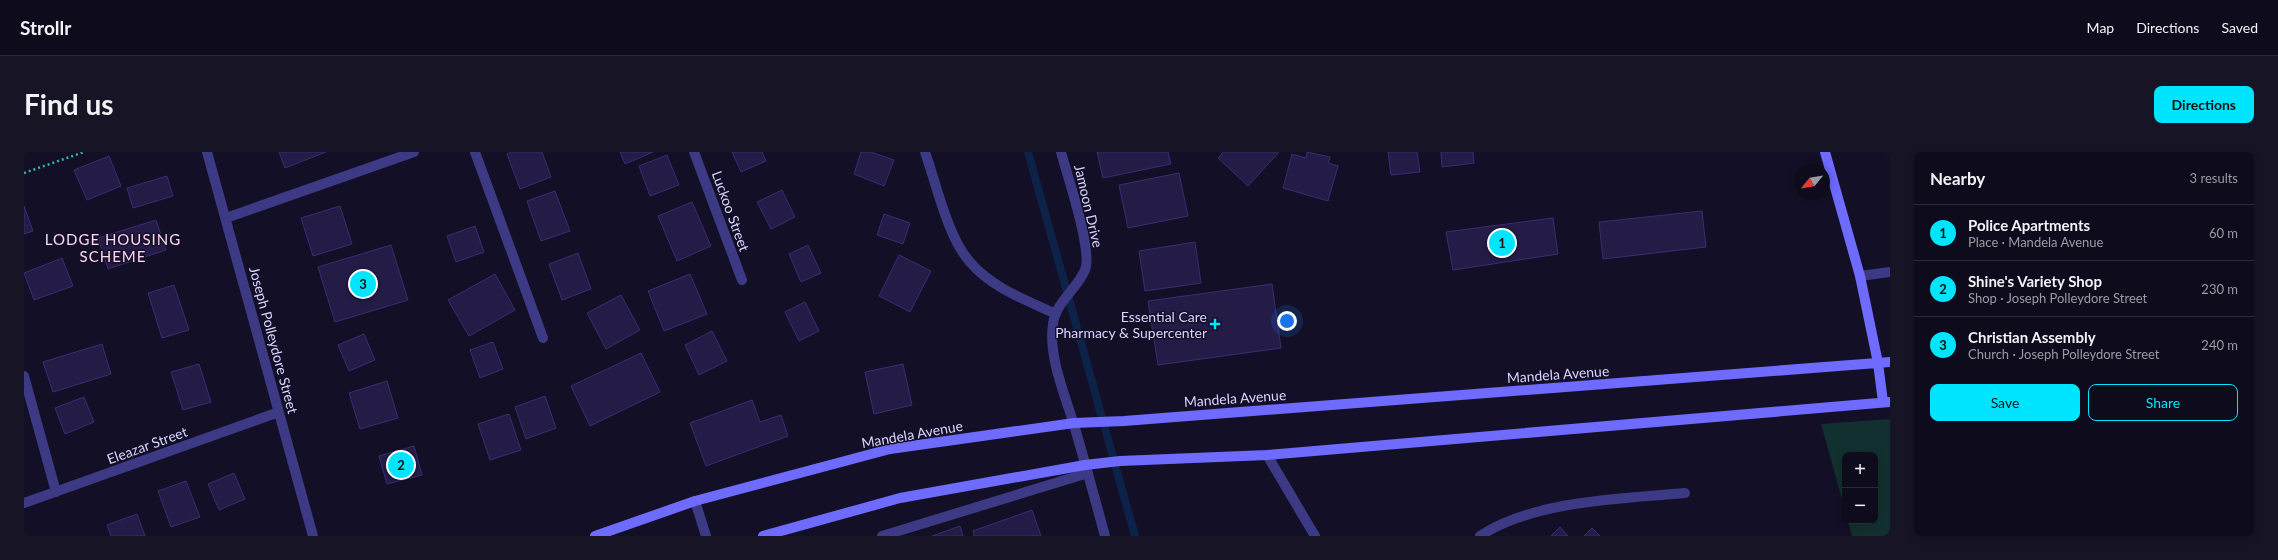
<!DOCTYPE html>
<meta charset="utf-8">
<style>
body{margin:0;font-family:Lato,sans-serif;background:#171425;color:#f1f3f6}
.controls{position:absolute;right:12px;bottom:12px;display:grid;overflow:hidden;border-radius:8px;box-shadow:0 2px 10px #0003}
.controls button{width:36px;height:36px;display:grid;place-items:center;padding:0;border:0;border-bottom:1px solid #2e2b3b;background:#0e0b1c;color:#f1f3f6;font:20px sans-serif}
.compass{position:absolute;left:1770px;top:12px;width:36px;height:36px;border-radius:50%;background:#0e0b1c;box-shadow:0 2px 10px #0003;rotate:240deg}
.you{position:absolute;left:1263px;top:169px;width:14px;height:14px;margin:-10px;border:3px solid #fff;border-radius:50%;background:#1a73e8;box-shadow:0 0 0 6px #1a73e833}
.badge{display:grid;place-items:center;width:26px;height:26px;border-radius:50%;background:#00e5ff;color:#111;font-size:13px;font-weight:700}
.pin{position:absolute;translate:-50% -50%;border:2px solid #fff;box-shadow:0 1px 4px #0006}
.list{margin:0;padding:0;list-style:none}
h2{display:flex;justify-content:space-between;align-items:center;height:52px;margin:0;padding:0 16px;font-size:17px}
h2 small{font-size:13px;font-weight:400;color:#9b9ba3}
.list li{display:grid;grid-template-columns:26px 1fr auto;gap:12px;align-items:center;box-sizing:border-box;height:56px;padding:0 16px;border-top:1px solid #2e2b3b}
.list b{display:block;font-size:15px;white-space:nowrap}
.list p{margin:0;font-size:13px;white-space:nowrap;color:#9b9ba3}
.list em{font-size:13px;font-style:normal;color:#9b9ba3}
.actions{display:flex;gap:8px;padding:12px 16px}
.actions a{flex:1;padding:9px 0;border:1px solid #00e5ff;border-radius:8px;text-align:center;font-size:14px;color:#00e5ff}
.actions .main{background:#00e5ff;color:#111}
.map{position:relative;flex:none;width:1866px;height:384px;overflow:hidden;border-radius:8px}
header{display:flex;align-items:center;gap:24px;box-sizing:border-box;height:56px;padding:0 20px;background:#0e0b1c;border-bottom:1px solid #2e2b3b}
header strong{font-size:19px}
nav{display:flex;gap:22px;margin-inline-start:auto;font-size:14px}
.intro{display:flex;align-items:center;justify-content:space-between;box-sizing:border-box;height:96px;padding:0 24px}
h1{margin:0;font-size:28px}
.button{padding:10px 18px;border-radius:8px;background:#00e5ff;color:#111;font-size:14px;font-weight:700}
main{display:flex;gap:24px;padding:0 24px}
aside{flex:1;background:#0e0b1c;border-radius:8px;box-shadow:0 2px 10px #0003}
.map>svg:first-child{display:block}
.green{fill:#12302f}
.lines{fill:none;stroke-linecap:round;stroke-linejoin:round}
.stream{stroke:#0c2248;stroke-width:8}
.building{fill:#241b47;stroke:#3b2d73}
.path{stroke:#2fb8b0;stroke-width:2.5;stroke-dasharray:2 3;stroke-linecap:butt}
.lane{stroke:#3d3a85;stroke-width:10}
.street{stroke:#3d3a85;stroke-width:10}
.secondary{stroke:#6f6bff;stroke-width:10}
.poi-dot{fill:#00e5ff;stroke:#130f26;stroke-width:1.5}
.labels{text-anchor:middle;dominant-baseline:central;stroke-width:3;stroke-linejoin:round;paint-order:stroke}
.street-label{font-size:14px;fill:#d9d4ff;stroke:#130f26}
.poi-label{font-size:14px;fill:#d9d4ff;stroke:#130f26;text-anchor:end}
.neighbourhood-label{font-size:15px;letter-spacing:1px;fill:#ffd6f0;stroke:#130f26}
</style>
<header>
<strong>Strollr</strong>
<nav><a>Map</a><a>Directions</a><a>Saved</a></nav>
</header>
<div class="intro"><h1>Find us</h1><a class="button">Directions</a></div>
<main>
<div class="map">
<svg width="1866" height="384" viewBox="0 0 1866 384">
<rect width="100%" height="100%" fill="#130f26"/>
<!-- green -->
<path class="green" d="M 1866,267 L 1866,384 L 1828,384 L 1824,369 L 1851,369 L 1851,303 L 1821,303 L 1821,358 L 1797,272 Z"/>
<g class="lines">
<!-- stream -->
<path class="stream" d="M 1004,0 L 1111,384"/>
</g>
<!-- building -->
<path class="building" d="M 255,0 L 302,0 L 261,16 Z
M 487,0 L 518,0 L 527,25 L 496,37 L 483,2 Z
M 596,0 L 629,0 L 601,12 Z
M 708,0 L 738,0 L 742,9 L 717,20 Z
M 837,0 L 847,0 L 870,8 L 860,34 L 830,22 Z
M 1073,0 L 1144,0 L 1147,12 L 1079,26 Z
M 1199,0 L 1255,0 L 1224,34 L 1194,6 Z
M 1283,0 L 1306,5 L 1304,11 L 1314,14 L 1304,49 L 1259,36 L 1268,2 L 1282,6 Z
M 1364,0 L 1393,0 L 1396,20 L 1367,23 Z
M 1417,0 L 1449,0 L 1450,11 L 1418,15 Z
M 643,3 L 655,33 L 626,44 L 615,14 Z
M 85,4 L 97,34 L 63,48 L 50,18 Z
M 1155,21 L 1164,64 L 1104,76 L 1095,33 Z
M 143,24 L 149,44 L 109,56 L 103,36 Z
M 758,38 L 771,65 L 747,77 L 733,50 Z
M 531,39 L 546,79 L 517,89 L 503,49 Z
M 668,50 L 687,94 L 653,109 L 634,64 Z
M 0,54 L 9,79 L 0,82 Z
M 316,54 L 328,92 L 289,104 L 277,66 Z
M 1678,59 L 1682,95 L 1579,107 L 1575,70 Z
M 860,62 L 886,71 L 879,92 L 853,83 Z
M 1529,66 L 1534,102 L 1429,118 L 1422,80 Z
M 132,68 L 142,98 L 84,117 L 74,86 Z
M 451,74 L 460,100 L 432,110 L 423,84 Z
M 1171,90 L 1177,131 L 1121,139 L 1115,99 Z
M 367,93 L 384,148 L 311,170 L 294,115 Z
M 784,93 L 797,121 L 777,130 L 765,102 Z
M 554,101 L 567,137 L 538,148 L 525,112 Z
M 875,103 L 907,119 L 886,160 L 855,144 Z
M 38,106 L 49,134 L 10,148 L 0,121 Z
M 471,122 L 491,158 L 445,184 L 424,148 Z
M 666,122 L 683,162 L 640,179 L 624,139 Z
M 1248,132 L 1257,196 L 1134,213 L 1124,149 Z
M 150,133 L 165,178 L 138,186 L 124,141 Z
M 597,143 L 616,178 L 582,197 L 563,161 Z
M 781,150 L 795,179 L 775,189 L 761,160 Z
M 688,179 L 703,209 L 675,223 L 661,193 Z
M 340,182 L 351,208 L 325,219 L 314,193 Z
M 469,190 L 479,217 L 456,226 L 446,198 Z
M 78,192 L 87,222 L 29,240 L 19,210 Z
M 617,201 L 636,240 L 566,274 L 547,234 Z
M 175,212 L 187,250 L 159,258 L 147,220 Z
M 879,212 L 888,253 L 850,262 L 841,220 Z
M 363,229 L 374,266 L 336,277 L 325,241 Z
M 521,244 L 532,276 L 502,287 L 491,255 Z
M 60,245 L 70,270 L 41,282 L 31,256 Z
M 728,248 L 736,270 L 757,263 L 764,284 L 682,314 L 666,271 Z
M 485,262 L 497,298 L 466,308 L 454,272 Z
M 390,294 L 398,323 L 363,332 L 355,304 Z
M 210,321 L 221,347 L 195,358 L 184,332 Z
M 162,329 L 176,365 L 147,375 L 134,339 Z
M 1008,358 L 1017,384 L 950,384 L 949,379 Z
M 113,362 L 121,384 L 87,384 L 83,373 Z
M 936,374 L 939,384 L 908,384 Z
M 1536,375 L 1544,384 L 1527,384 Z
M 1568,376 L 1576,384 L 1560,384 Z"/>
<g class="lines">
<!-- path -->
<path class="path" d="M 0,21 L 60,0"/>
<!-- lane -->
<path class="lane" d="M 1243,303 L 1291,384
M 1456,384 C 1511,348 1597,347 1661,341"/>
<!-- street -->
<path class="street" d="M 183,0 L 289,384
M 451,0 L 519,186
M 670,0 L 718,128
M 901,0 C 912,31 924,86 946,110 C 968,136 1002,148 1032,162
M 1037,0 C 1043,23 1069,99 1061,118 C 1053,137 1031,151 1029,172 C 1024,204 1041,243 1050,273 C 1061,310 1071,347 1081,384
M 202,66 L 390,0
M 1836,124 L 1866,120
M 0,224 L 32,340
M 671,349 L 682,384
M 0,351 L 255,260
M 858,384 L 1064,321"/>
<!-- secondary -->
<path class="secondary" d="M 1801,0 L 1836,124 L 1854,211 L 1859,250
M 571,384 L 671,349 L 866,297 L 1050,271 L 1100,269 L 1866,210
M 739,384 L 876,346 L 1061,313 L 1096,309 L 1243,303 L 1866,250"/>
</g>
<!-- markers -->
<path class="poi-dot" d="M1189 166h4v4h4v4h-4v4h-4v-4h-4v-4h4z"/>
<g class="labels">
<!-- street labels -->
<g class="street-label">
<text transform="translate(1065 54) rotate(77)">Jamoon Drive</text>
<text transform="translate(707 59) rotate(70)">Luckoo Street</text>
<text transform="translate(250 188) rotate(75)">Joseph Polleydore Street</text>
<text transform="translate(1534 222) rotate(-4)">Mandela Avenue</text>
<text transform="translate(1211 246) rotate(-4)">Mandela Avenue</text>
<text transform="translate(888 282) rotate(-10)">Mandela Avenue</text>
<text transform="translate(123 293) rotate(-20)">Eleazar Street</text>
</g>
<!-- poi labels -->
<g class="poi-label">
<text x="1183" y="164">Essential Care<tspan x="1183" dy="16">Pharmacy &amp; Supercenter</tspan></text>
</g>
<!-- neighbourhood labels -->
<g class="neighbourhood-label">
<text x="89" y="87">LODGE HOUSING<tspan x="89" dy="17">SCHEME</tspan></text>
</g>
</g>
</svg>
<div class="controls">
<button>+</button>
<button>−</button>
</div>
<svg class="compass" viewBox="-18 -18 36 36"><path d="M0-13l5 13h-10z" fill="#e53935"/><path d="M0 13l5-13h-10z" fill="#9b9ba3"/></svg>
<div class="you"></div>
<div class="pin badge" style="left:1478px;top:91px">1</div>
<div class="pin badge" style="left:377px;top:313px">2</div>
<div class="pin badge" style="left:339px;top:132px">3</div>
</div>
<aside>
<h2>Nearby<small>3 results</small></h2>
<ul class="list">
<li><span class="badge">1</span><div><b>Police Apartments</b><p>Place · Mandela Avenue</p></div><em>60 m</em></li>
<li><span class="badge">2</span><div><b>Shine's Variety Shop</b><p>Shop · Joseph Polleydore Street</p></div><em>230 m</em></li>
<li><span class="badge">3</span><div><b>Christian Assembly</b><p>Church · Joseph Polleydore Street</p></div><em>240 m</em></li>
</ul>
<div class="actions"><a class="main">Save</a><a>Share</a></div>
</aside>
</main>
